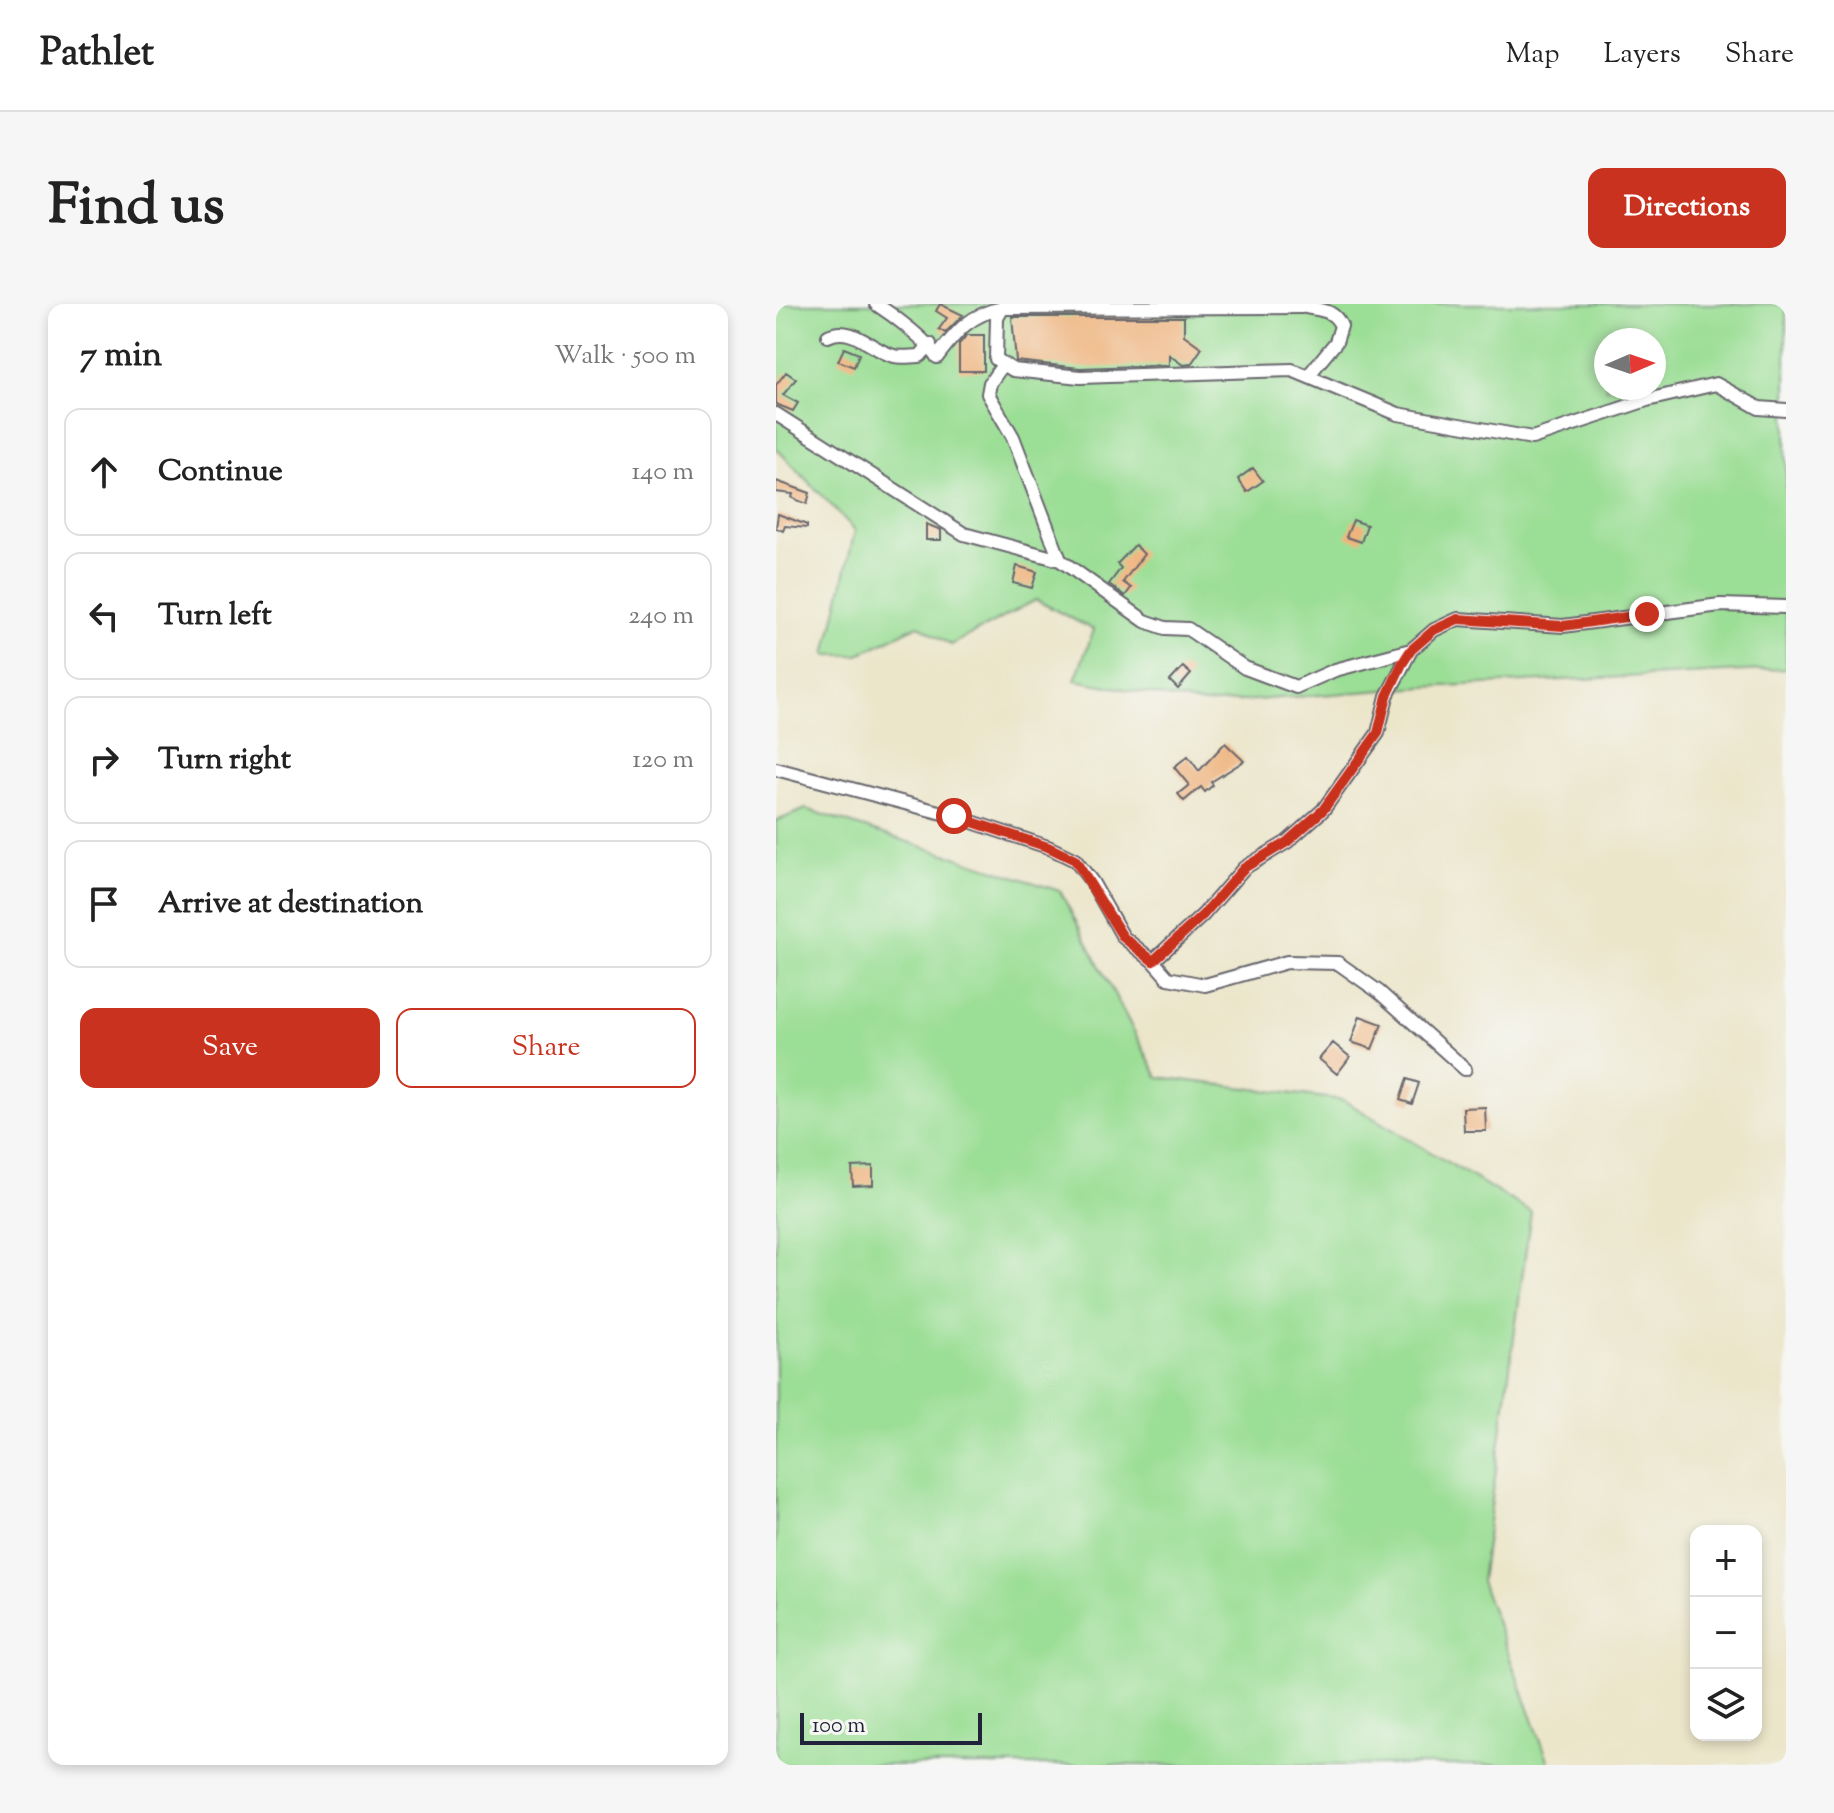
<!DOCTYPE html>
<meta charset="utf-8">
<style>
body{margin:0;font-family:"Sorts Mill Goudy",serif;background:#f6f6f6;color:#222}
.controls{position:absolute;right:24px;bottom:24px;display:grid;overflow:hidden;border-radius:16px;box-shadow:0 4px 12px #0003}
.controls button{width:72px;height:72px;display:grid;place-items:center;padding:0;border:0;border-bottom:2px solid #e0e0e0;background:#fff;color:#222;font:40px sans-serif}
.compass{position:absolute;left:818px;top:24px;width:72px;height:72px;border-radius:50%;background:#fff;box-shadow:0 4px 12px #0003;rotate:88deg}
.scale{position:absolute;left:24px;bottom:20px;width:182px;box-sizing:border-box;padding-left:8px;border:4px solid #22223b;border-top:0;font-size:22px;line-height:28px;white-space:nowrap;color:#22223b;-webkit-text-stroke:6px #f6f6f2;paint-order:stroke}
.stop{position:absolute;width:24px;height:24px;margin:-18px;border:6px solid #c8321e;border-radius:50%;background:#fff}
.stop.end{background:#c8321e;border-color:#fff;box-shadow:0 2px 8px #0008}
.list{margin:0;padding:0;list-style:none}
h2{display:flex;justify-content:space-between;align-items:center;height:104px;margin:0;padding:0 32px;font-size:34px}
h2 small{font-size:26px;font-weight:400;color:#767676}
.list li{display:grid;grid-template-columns:52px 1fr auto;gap:24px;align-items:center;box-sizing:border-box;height:128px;margin:0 16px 16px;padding:0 16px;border:2px solid #e0e0e0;border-radius:16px}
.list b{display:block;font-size:30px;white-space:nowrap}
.list em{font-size:26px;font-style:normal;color:#767676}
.actions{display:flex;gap:16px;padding:24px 32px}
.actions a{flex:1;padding:18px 0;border:2px solid #c8321e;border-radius:16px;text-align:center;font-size:28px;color:#c8321e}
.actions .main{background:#c8321e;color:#fff}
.icon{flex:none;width:44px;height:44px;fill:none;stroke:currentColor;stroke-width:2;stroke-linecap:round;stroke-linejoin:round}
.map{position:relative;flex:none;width:1010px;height:1461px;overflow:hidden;border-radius:16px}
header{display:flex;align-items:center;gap:48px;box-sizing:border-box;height:112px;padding:0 40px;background:#fff;border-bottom:2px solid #e0e0e0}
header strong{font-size:38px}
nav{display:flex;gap:44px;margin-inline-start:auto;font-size:28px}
.intro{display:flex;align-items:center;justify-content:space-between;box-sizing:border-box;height:192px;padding:0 48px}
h1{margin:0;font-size:56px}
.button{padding:20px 36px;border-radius:16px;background:#c8321e;color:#fff;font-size:28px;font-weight:700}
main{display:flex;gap:48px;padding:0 48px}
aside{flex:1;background:#fff;border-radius:16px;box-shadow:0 4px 12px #0003}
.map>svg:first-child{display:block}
.green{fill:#9bde95;stroke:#5e8068;stroke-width:2;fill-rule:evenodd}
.building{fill:#efb47e}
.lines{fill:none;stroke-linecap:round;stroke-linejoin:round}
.street-casing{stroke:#68666d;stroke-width:16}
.street{stroke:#fff;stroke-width:12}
.route{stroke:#c8321e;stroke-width:10}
</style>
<header>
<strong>Pathlet</strong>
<nav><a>Map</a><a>Layers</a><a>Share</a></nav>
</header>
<div class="intro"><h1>Find us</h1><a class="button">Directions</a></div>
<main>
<aside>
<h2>7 min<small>Walk · 500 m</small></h2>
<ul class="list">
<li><svg class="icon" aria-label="ahead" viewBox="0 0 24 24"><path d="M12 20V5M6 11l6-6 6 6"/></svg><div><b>Continue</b></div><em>140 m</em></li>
<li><svg class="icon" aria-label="left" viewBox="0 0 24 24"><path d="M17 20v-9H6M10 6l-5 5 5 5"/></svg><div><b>Turn left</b></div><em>240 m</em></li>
<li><svg class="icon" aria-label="right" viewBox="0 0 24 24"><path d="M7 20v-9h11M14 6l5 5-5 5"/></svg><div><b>Turn right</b></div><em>120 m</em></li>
<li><svg class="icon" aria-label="arrive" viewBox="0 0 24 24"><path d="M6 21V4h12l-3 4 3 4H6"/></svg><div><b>Arrive at destination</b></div></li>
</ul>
<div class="actions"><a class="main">Save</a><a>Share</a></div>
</aside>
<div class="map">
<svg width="1010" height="1461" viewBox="0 0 1010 1461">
<rect width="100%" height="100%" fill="#f6f6f2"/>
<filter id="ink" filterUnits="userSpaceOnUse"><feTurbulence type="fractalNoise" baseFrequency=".0125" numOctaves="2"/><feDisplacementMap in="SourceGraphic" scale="16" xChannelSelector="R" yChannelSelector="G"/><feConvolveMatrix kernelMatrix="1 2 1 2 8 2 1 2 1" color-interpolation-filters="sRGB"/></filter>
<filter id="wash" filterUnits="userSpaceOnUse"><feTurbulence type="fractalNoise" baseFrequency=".006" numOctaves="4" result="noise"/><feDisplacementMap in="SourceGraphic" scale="32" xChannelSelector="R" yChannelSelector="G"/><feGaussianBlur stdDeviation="1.8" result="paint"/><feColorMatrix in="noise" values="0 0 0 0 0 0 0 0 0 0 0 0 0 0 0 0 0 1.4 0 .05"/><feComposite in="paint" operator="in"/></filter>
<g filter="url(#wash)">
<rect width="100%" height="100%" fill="#ebe5c9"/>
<!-- green -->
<path class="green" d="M 0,0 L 1010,0 L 1010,365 L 648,383 L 428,400 L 299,376 L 318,326 L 260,296 L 175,341 L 142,321 L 82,351 L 50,351 L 79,226 L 0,144 ZM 830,36 L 878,36 L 878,84 L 830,84 Z
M 30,505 L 284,587 L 382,773 L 567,796 L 755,908 L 705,1277 L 774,1461 L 0,1461 L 0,517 Z"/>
<g id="blocks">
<!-- building -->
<path class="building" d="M 164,0 L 187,11 L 169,29 L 163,25 L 171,14 L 160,7 Z
M 236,13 L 408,13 L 408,31 L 426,44 L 415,60 L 407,61 L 393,51 L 393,61 L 304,64 L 240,57 Z
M 191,31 L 208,31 L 208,67 L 183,67 L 183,40 Z
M 68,44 L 83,50 L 78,63 L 62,57 Z
M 10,68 L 20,75 L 7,91 L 22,99 L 17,107 L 0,100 L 0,81 Z
M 477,164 L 487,177 L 471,188 L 462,175 Z
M 0,177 L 34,189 L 31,200 L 16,194 L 17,190 L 0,188 Z
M 2,210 L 31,221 L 31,224 L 9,222 L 7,227 L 0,224 Z
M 577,216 L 591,221 L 585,238 L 570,233 Z
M 150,220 L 165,226 L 165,236 L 150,236 Z
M 359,241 L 368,250 L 347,278 L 355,284 L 349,292 L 333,280 L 345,264 L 341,260 Z
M 241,262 L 261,268 L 256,284 L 237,279 Z
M 407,363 L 415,370 L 402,385 L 394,377 Z
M 449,439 L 468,457 L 435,478 L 437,481 L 429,488 L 425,483 L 408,497 L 402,490 L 413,481 L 398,463 L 412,452 L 423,467 Z
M 584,712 L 606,720 L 596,745 L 575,738 Z
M 557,739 L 574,753 L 561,770 L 543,755 Z
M 631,775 L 643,779 L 636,800 L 624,796 Z
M 709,803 L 710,827 L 688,827 L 687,804 Z
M 97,862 L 97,881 L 77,882 L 76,863 Z"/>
</g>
</g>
<g filter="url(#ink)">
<use href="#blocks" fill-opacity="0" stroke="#68666d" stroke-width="2"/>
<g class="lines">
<!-- street casing -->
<g class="street-casing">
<path id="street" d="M 100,0 C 117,11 152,37 161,53 C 181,27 194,10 227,4 L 526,3
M 229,0 L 221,14 L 220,55 L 237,66 L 304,73 L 516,66 L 622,110 L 756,134 L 871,96 L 940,80 L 983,104 L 1010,106
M 521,0 C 538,8 556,1 565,22 L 560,38 L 532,72
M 52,32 C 76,20 96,47 118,52 C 126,54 136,52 144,52 L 154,40
M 226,62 L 214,79 L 212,90 L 237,133 L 284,256
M 0,110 L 188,230 L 284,256 L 369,317 L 389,324 L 412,325 L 469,364 L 520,383 L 559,366 L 635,346
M 0,465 L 178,512 L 272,543 L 299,556 L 316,578 L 347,633 L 377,657
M 689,765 L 603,688 L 562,659 L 511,658 L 429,681 L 392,674 L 377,657 L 427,611 L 468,564 L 511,538 L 547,506 L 602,429 L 611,392 L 635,346 L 658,326 L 682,315 L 787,322 L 944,301 L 1010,303"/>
</g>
<!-- street -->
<use href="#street" class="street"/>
</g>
</g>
<g class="lines" filter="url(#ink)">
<!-- route -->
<path class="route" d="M 178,512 L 272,543 L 299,556 L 347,633 L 377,657 L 427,611 L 468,564 L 511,538 L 547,506 L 602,429 L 611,392 L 626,360 L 635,346 L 658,326 L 682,315 L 787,322 L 871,310"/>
</g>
</svg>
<div class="controls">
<button>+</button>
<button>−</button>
<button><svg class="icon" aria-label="layers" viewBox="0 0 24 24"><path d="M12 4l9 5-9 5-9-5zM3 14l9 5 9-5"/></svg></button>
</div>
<svg class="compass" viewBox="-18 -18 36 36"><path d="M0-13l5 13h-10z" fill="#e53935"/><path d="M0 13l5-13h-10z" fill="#767676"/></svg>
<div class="scale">100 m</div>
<div class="stop" style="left:178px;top:512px"></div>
<div class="stop end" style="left:871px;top:310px"></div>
</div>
</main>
